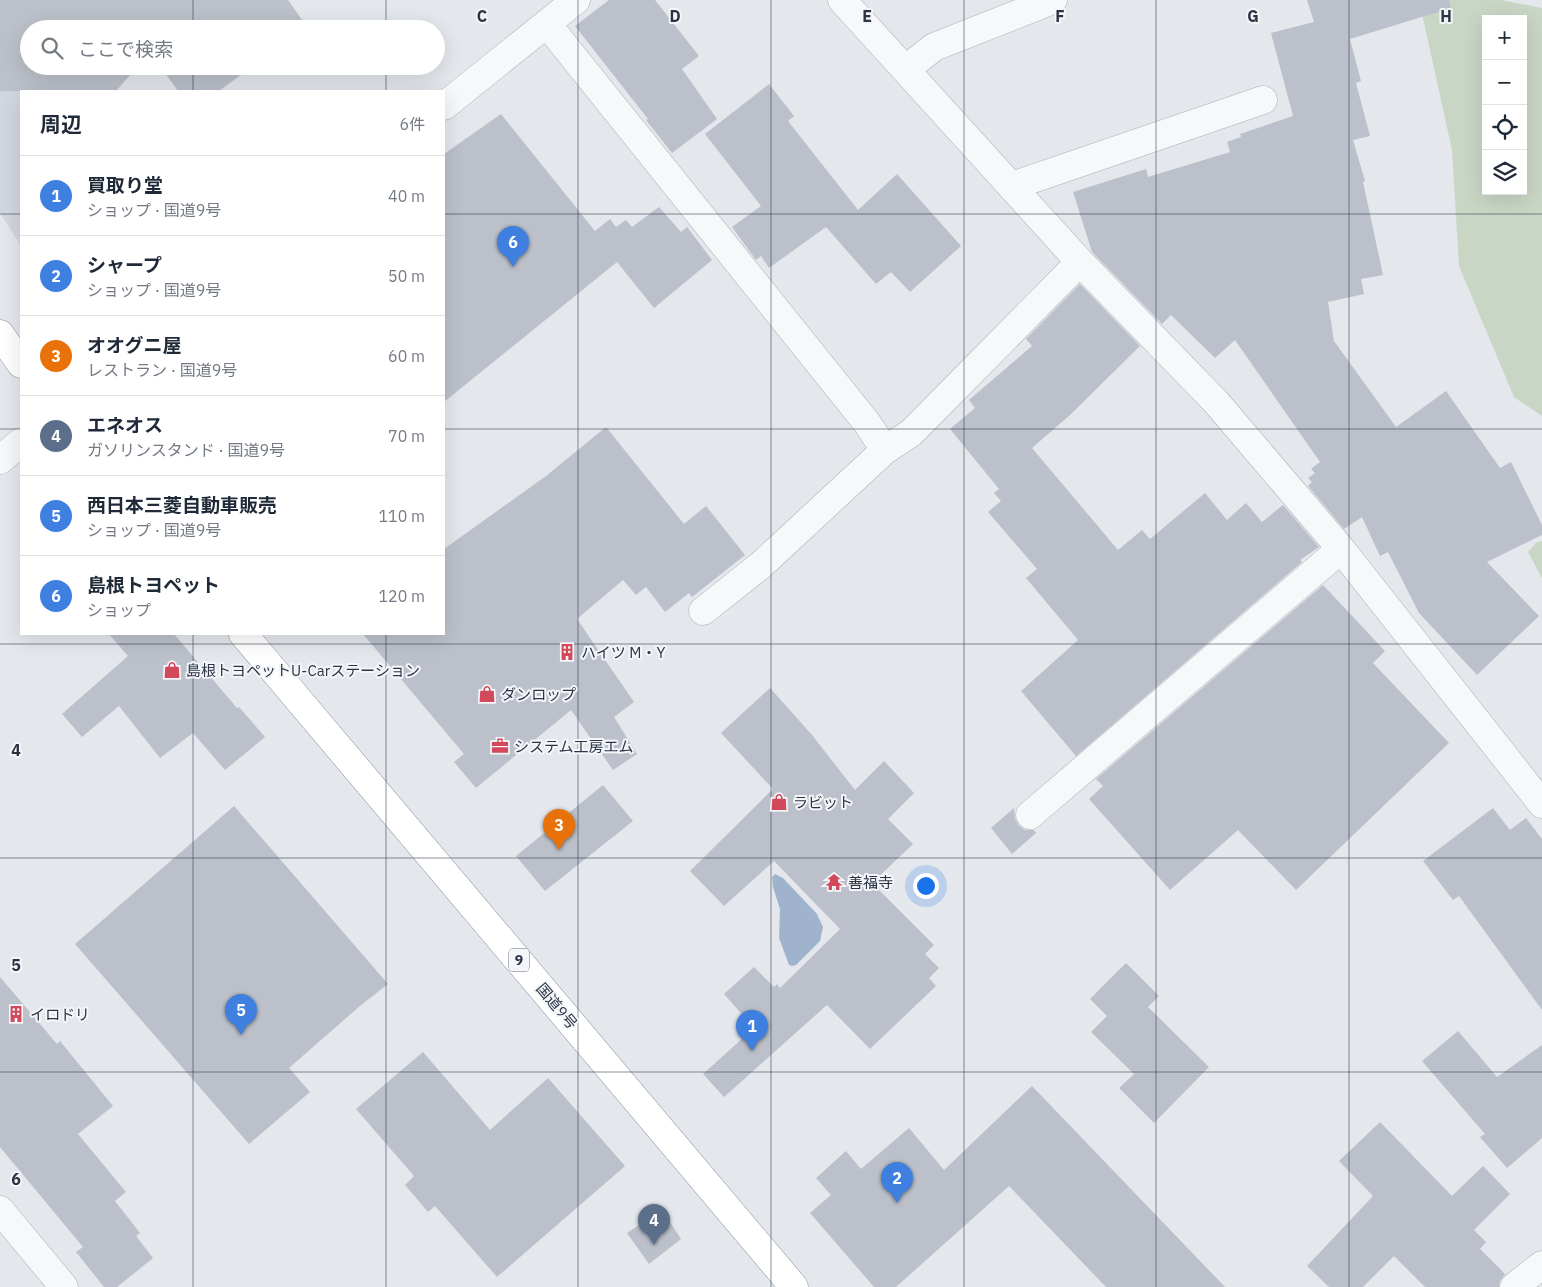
<!DOCTYPE html>
<html lang="ja">
<meta charset="utf-8">
<style>
body{margin:0;font-family:"IBM Plex Sans","Noto Sans JP",sans-serif;background:#f6f6f7;color:#1f2937}
.controls{position:absolute;right:15px;top:15px;display:grid;overflow:hidden;border-radius:0px;box-shadow:0 5px 20px #0002}
.controls button{width:45px;height:45px;display:grid;place-items:center;padding:0;border:0;border-bottom:1px solid #e0e1e3;background:#fff;color:#1f2937;font:25px sans-serif}
.you{position:absolute;left:925px;top:885px;width:18px;height:18px;margin:-12px;border:4px solid #fff;border-radius:50%;background:#1a73e8;box-shadow:0 0 0 8px #1a73e833}
.badge{display:grid;place-items:center;width:32px;height:32px;border-radius:50%;background:#0b8043;color:#fff;font-size:16px;font-weight:700}
.pin{position:absolute;translate:-50% -41px;filter:drop-shadow(0 1px 2px #0008)}
.pin::after{content:'';position:absolute;top:26px;width:18px;height:15px;background:inherit;clip-path:polygon(0 0,100% 0,50% 100%)}
.list{margin:0;padding:0;list-style:none}
h2{display:flex;justify-content:space-between;align-items:center;height:65px;margin:0;padding:0 20px;font-size:21px}
h2 small{font-size:16px;font-weight:400;color:#747a83}
.list li{display:grid;grid-template-columns:32px 1fr auto;gap:15px;align-items:center;box-sizing:border-box;height:80px;padding:0 20px;border-top:1px solid #e0e1e3}
.list b{display:block;font-size:19px;white-space:nowrap}
.list p{margin:0;font-size:16px;white-space:nowrap;color:#747a83}
.list em{font-size:16px;font-style:normal;color:#747a83}
.icon{flex:none;width:28px;height:28px;fill:none;stroke:currentColor;stroke-width:2;stroke-linecap:round;stroke-linejoin:round}
.map{position:relative;flex:none;width:1542px;height:1287px;overflow:hidden}
.search{position:absolute;background:#fff;box-shadow:0 5px 20px #0002;left:20px;top:20px;width:425px;height:55px;display:flex;align-items:center;gap:12px;box-sizing:border-box;padding:0 18px;border-radius:28px;color:#747a83;font-size:19px}
.panel{position:absolute;background:#fff;box-shadow:0 5px 20px #0002;left:20px;top:90px;width:425px;height:545px;border-radius:0px}
.map>svg:first-child{display:block}
.built{fill:#d2d6de}
.green{fill:#c9d6c5;fill-rule:evenodd}
.water{fill:#9fb4cc}
.building{fill:#bbc0ca}
.lines{fill:none;stroke-linecap:round;stroke-linejoin:round}
.minor-casing{stroke:#a9aeb7;stroke-width:29}
.highway-casing{stroke:#8b94a3;stroke-width:29}
.minor{stroke:#f7f8fa;stroke-width:28}
.highway{stroke:#fff;stroke-width:28}
.grid{fill:none;stroke:#2b3445;stroke-width:1;stroke-opacity:0.55}
.labels{text-anchor:middle;dominant-baseline:central;stroke-width:4;stroke-linejoin:round;paint-order:stroke}
.shield{fill:#f4f6f9;stroke:#676e7b;stroke-width:1}
.shield-label{font-size:14px;font-weight:bold;fill:#2b3445}
.poi-label{font-size:15px;fill:#2b3445;stroke:#f4f6f9;text-anchor:start}
.street-label{font-size:15px;fill:#2b3445;stroke:#f4f6f9}
.grid-label{font-size:16px;text-anchor:middle;font-weight:bold;fill:#2b3445;stroke:#f4f6f9;stroke-width:4;stroke-linejoin:round;paint-order:stroke}
</style>
<div class="map">
<svg width="1542" height="1287" viewBox="0 0 1542 1287">
<rect width="100%" height="100%" fill="#e4e7ec"/>
<!-- built -->
<path class="built" d="M 0,0 L 7,0 L 29,29 L 29,66 L 69,66 L 93,91 L 21,91 L 21,246 L 0,213 Z"/>
<!-- green -->
<path class="green" d="M 1419,0 L 1501,0 L 1542,8 L 1542,416 L 1514,397 L 1459,266 L 1452,150 ZM 1486,19 L 1523,19 L 1523,191 L 1486,191 Z
M 1542,541 L 1542,578 L 1528,552 L 1536,543 Z"/>
<!-- water -->
<path class="water" d="M 775,874 L 783,878 L 817,914 L 823,927 L 820,941 L 796,965 L 792,966 L 789,965 L 779,938 L 780,909 L 773,887 L 772,877 Z"/>
<!-- building -->
<path class="building" d="M 0,0 L 288,0 L 307,27 L 305,29 L 29,29 L 29,66 L 138,66 L 116,91 L 0,91 Z
M 609,0 L 655,0 L 699,56 L 682,69 L 717,119 L 672,153 L 646,120 L 648,119 L 575,26 Z
M 1307,0 L 1449,0 L 1451,8 L 1350,39 L 1361,81 L 1356,83 L 1370,136 L 1353,140 L 1365,181 L 1363,182 L 1383,275 L 1361,279 L 1364,294 L 1328,302 L 1334,341 L 1396,427 L 1446,391 L 1500,468 L 1511,462 L 1542,525 L 1542,535 L 1487,562 L 1539,616 L 1477,675 L 1419,613 L 1388,552 L 1380,556 L 1362,517 L 1344,529 L 1308,486 L 1312,482 L 1308,478 L 1315,473 L 1311,469 L 1320,462 L 1235,340 L 1215,358 L 1171,315 L 1162,324 L 1092,252 L 1073,192 L 1146,169 L 1148,177 L 1230,152 L 1227,142 L 1241,137 L 1240,134 L 1293,116 L 1271,33 L 1314,22 Z
M 160,66 L 253,66 L 219,91 L 178,91 Z
M 769,84 L 794,116 L 788,121 L 858,210 L 897,174 L 961,246 L 910,292 L 891,272 L 876,284 L 826,227 L 769,268 L 761,256 L 756,260 L 732,227 L 761,206 L 705,134 Z
M 501,114 L 595,231 L 610,219 L 616,227 L 626,220 L 632,227 L 659,207 L 681,232 L 687,227 L 712,260 L 654,308 L 617,262 L 444,402 L 444,154 Z
M 1080,284 L 1140,346 L 1070,415 L 1032,448 L 1118,550 L 1142,530 L 1150,539 L 1205,493 L 1227,520 L 1246,503 L 1262,522 L 1283,505 L 1319,547 L 1300,560 L 1302,562 L 1076,756 L 1021,691 L 1078,640 L 1026,578 L 1037,569 L 988,512 L 1001,501 L 994,493 L 999,489 L 950,429 L 975,408 L 969,400 L 1032,346 L 1026,339 Z
M 606,427 L 684,524 L 706,506 L 745,555 L 692,597 L 689,593 L 665,612 L 646,587 L 636,595 L 623,580 L 577,619 L 634,702 L 614,717 L 637,754 L 613,770 L 571,710 L 476,788 L 454,762 L 464,754 L 363,634 L 444,634 L 444,549 L 546,476 Z
M 1323,585 L 1385,651 L 1373,663 L 1449,743 L 1296,890 L 1238,830 L 1170,890 L 1089,799 L 1103,786 L 1096,779 Z
M 109,634 L 174,634 L 237,708 L 239,707 L 265,737 L 225,770 L 193,733 L 160,758 L 119,706 L 82,737 L 62,714 L 128,656 Z
M 770,688 L 812,735 L 855,790 L 884,761 L 914,793 L 888,819 L 913,844 L 872,883 L 934,945 L 925,954 L 939,968 L 929,978 L 936,986 L 870,1049 L 827,1005 L 724,1097 L 703,1074 L 754,1028 L 724,994 L 754,967 L 774,987 L 777,984 L 780,988 L 840,929 L 774,861 L 724,906 L 690,871 L 773,789 L 721,733 Z
M 603,785 L 633,821 L 545,891 L 516,856 Z
M 234,806 L 388,984 L 361,1005 L 289,1068 L 310,1092 L 249,1144 L 75,944 Z
M 1014,808 L 1015,818 L 1018,825 L 1025,830 L 1034,830 L 1036,833 L 1012,854 L 991,828 Z
M 1493,808 L 1510,830 L 1526,818 L 1542,839 L 1542,1010 L 1459,896 L 1453,900 L 1423,861 Z
M 1126,963 L 1159,996 L 1148,1007 L 1209,1067 L 1154,1123 L 1119,1088 L 1134,1074 L 1091,1032 L 1107,1016 L 1090,999 Z
M 0,977 L 57,1044 L 60,1041 L 113,1106 L 78,1134 L 126,1192 L 115,1201 L 140,1233 L 136,1236 L 153,1258 L 117,1287 L 104,1287 L 76,1252 L 83,1247 L 0,1147 Z
M 1458,1031 L 1497,1077 L 1542,1045 L 1542,1138 L 1507,1168 L 1480,1137 L 1485,1134 L 1422,1061 Z
M 423,1052 L 490,1130 L 548,1078 L 625,1166 L 497,1277 L 435,1206 L 428,1212 L 405,1185 L 414,1176 L 356,1109 Z
M 1032,1086 L 1225,1287 L 1106,1287 L 1009,1186 L 896,1287 L 874,1287 L 810,1213 L 831,1195 L 816,1178 L 846,1151 L 861,1169 L 909,1128 L 944,1170 Z
M 1380,1122 L 1452,1196 L 1483,1166 L 1510,1194 L 1474,1230 L 1486,1242 L 1480,1249 L 1505,1274 L 1500,1281 L 1499,1287 L 1425,1287 L 1394,1256 L 1363,1287 L 1329,1287 L 1307,1266 L 1373,1196 L 1339,1161 Z
M 662,1210 L 681,1239 L 649,1264 L 627,1233 Z"/>
<g class="lines">
<!-- minor casing -->
<g class="minor-casing">
<path id="minor" d="M 842,0 L 1080,262 L 1216,402 L 1341,549 L 1542,804
M 547,24 L 867,423 L 885,450
M 906,69 L 934,47 L 1053,0
M 444,106 L 576,0
M 1012,186 L 1263,100
M 0,460 L 21,442
M 703,611 L 761,565 L 885,450 L 911,433 L 1080,262
M 1030,815 L 1341,549
M 0,1210 L 64,1287
M 1514,1287 L 1542,1265"/>
</g>
<!-- highway casing -->
<g class="highway-casing">
<path id="highway" d="M 0,334 L 21,364
M 243,634 L 794,1287"/>
</g>
<!-- minor -->
<use href="#minor" class="minor"/>
<!-- highway -->
<use href="#highway" class="highway"/>
</g>
<!-- grid -->
<path class="grid" d="M 193,0 L 193,29M 386,0 L 386,29M 578,0 L 578,1287M 771,0 L 771,1287M 964,0 L 964,1287M 1156,0 L 1156,1287M 1349,0 L 1349,1287M 193,66 L 193,91M 386,66 L 386,91M 0,214 L 21,214M 444,214 L 1542,214M 0,429 L 21,429M 444,429 L 1542,429M 193,634 L 193,1287M 386,634 L 386,1287M 0,644 L 1542,644M 0,858 L 1542,858M 0,1072 L 1542,1072"/>
<!-- icons -->
<defs>
<g id="building-bare" transform="scale(1.35)"><path d="M-4-6H4V6H1V3H-1V6H-4ZM-2.5-4.3h1.7v1.8h-1.7ZM.8-4.3h1.7v1.8H.8ZM-2.5-1h1.7V.8h-1.7ZM.8-1h1.7V.8H.8Z" fill="#d1495b" stroke="#f4f6f9" stroke-width="2.5" paint-order="stroke"/></g>
<g id="shop-bare" transform="scale(1.35)"><path d="M-5-2.5h2.3a2.7 3.5 0 0 1 5.4 0H5L5.5 6h-11ZM-1.5-2.5h3a1.5 2.3 0 0 0-3 0Z" fill="#d1495b" stroke="#f4f6f9" stroke-width="2.5" paint-order="stroke"/></g>
<g id="office-bare" transform="scale(1.35)"><path d="M-6-3h4V-5.5h4V-3h4V5H-6ZM-1-4.5V-3h2v-1.5ZM-6 0V1H6V0Z" fill="#d1495b" stroke="#f4f6f9" stroke-width="2.5" paint-order="stroke"/></g>
<g id="temple-bare" transform="scale(1.35)"><path d="M0-6L5-2H3V0L6.5 2.5H4V6H1.5V3h-3V6H-4V2.5H-6.5L-3 0V-2H-5Z" fill="#d1495b" stroke="#f4f6f9" stroke-width="2.5" paint-order="stroke"/></g>
</defs>
<g fill-rule="evenodd">
<use href="#building-bare" x="567" y="652"/>
<use href="#shop-bare" x="172" y="670"/>
<use href="#shop-bare" x="487" y="694"/>
<use href="#office-bare" x="500" y="746"/>
<use href="#shop-bare" x="779" y="802"/>
<use href="#temple-bare" x="834" y="882"/>
<use href="#building-bare" x="16" y="1014"/>
</g>
<g class="labels">
<!-- shield labels -->
<rect class="shield" x="509" y="948.5" width="20" height="23" rx="4"/>
<g class="shield-label">
<text x="519" y="960">9</text>
</g>
<!-- poi labels -->
<g class="poi-label">
<text x="581" y="652">ハイツ M・Y</text>
<text x="186" y="670">島根トヨペットU-Carステーション</text>
<text x="501" y="694">ダンロップ</text>
<text x="514" y="746">システム工房エム</text>
<text x="793" y="802">ラビット</text>
<text x="848" y="882">善福寺</text>
<text x="30" y="1014">イロドリ</text>
</g>
<!-- street labels -->
<g class="street-label">
<text transform="translate(557 1006) rotate(50)">国道9号</text>
</g>
</g>
<g class="grid-label">
<text x="482" y="22">C</text>
<text x="675" y="22">D</text>
<text x="867" y="22">E</text>
<text x="1060" y="22">F</text>
<text x="1253" y="22">G</text>
<text x="1446" y="22">H</text>
<text x="16" y="756">4</text>
<text x="16" y="971">5</text>
<text x="16" y="1185">6</text>
</g>
</svg>
<div class="controls">
<button>+</button>
<button>−</button>
<button><svg class="icon" aria-label="locate" viewBox="0 0 24 24"><circle cx="12" cy="12" r="6"/><path d="M12 2v4M12 18v4M2 12h4M18 12h4"/></svg></button>
<button><svg class="icon" aria-label="layers" viewBox="0 0 24 24"><path d="M12 4l9 5-9 5-9-5zM3 14l9 5 9-5"/></svg></button>
</div>
<div class="you"></div>
<div class="pin badge" style="left:752px;top:1051px;background:#3f7fe0">1</div>
<div class="pin badge" style="left:897px;top:1203px;background:#3f7fe0">2</div>
<div class="pin badge" style="left:559px;top:850px;background:#e8710a">3</div>
<div class="pin badge" style="left:654px;top:1245px;background:#5c6f8a">4</div>
<div class="pin badge" style="left:241px;top:1035px;background:#3f7fe0">5</div>
<div class="pin badge" style="left:513px;top:267px;background:#3f7fe0">6</div>
<div class="search"><svg class="icon" aria-label="search" viewBox="0 0 24 24"><circle cx="10" cy="10" r="6"/><path d="M15 15l6 6"/></svg>ここで検索</div>
<section class="panel">
<h2>周辺<small>6件</small></h2>
<ul class="list">
<li><span class="badge" style="background:#3f7fe0">1</span><div><b>買取り堂</b><p>ショップ · 国道9号</p></div><em>40 m</em></li>
<li><span class="badge" style="background:#3f7fe0">2</span><div><b>シャープ</b><p>ショップ · 国道9号</p></div><em>50 m</em></li>
<li><span class="badge" style="background:#e8710a">3</span><div><b>オオグニ屋</b><p>レストラン · 国道9号</p></div><em>60 m</em></li>
<li><span class="badge" style="background:#5c6f8a">4</span><div><b>エネオス</b><p>ガソリンスタンド · 国道9号</p></div><em>70 m</em></li>
<li><span class="badge" style="background:#3f7fe0">5</span><div><b>西日本三菱自動車販売</b><p>ショップ · 国道9号</p></div><em>110 m</em></li>
<li><span class="badge" style="background:#3f7fe0">6</span><div><b>島根トヨペット</b><p>ショップ</p></div><em>120 m</em></li>
</ul>
</section>
</div>
